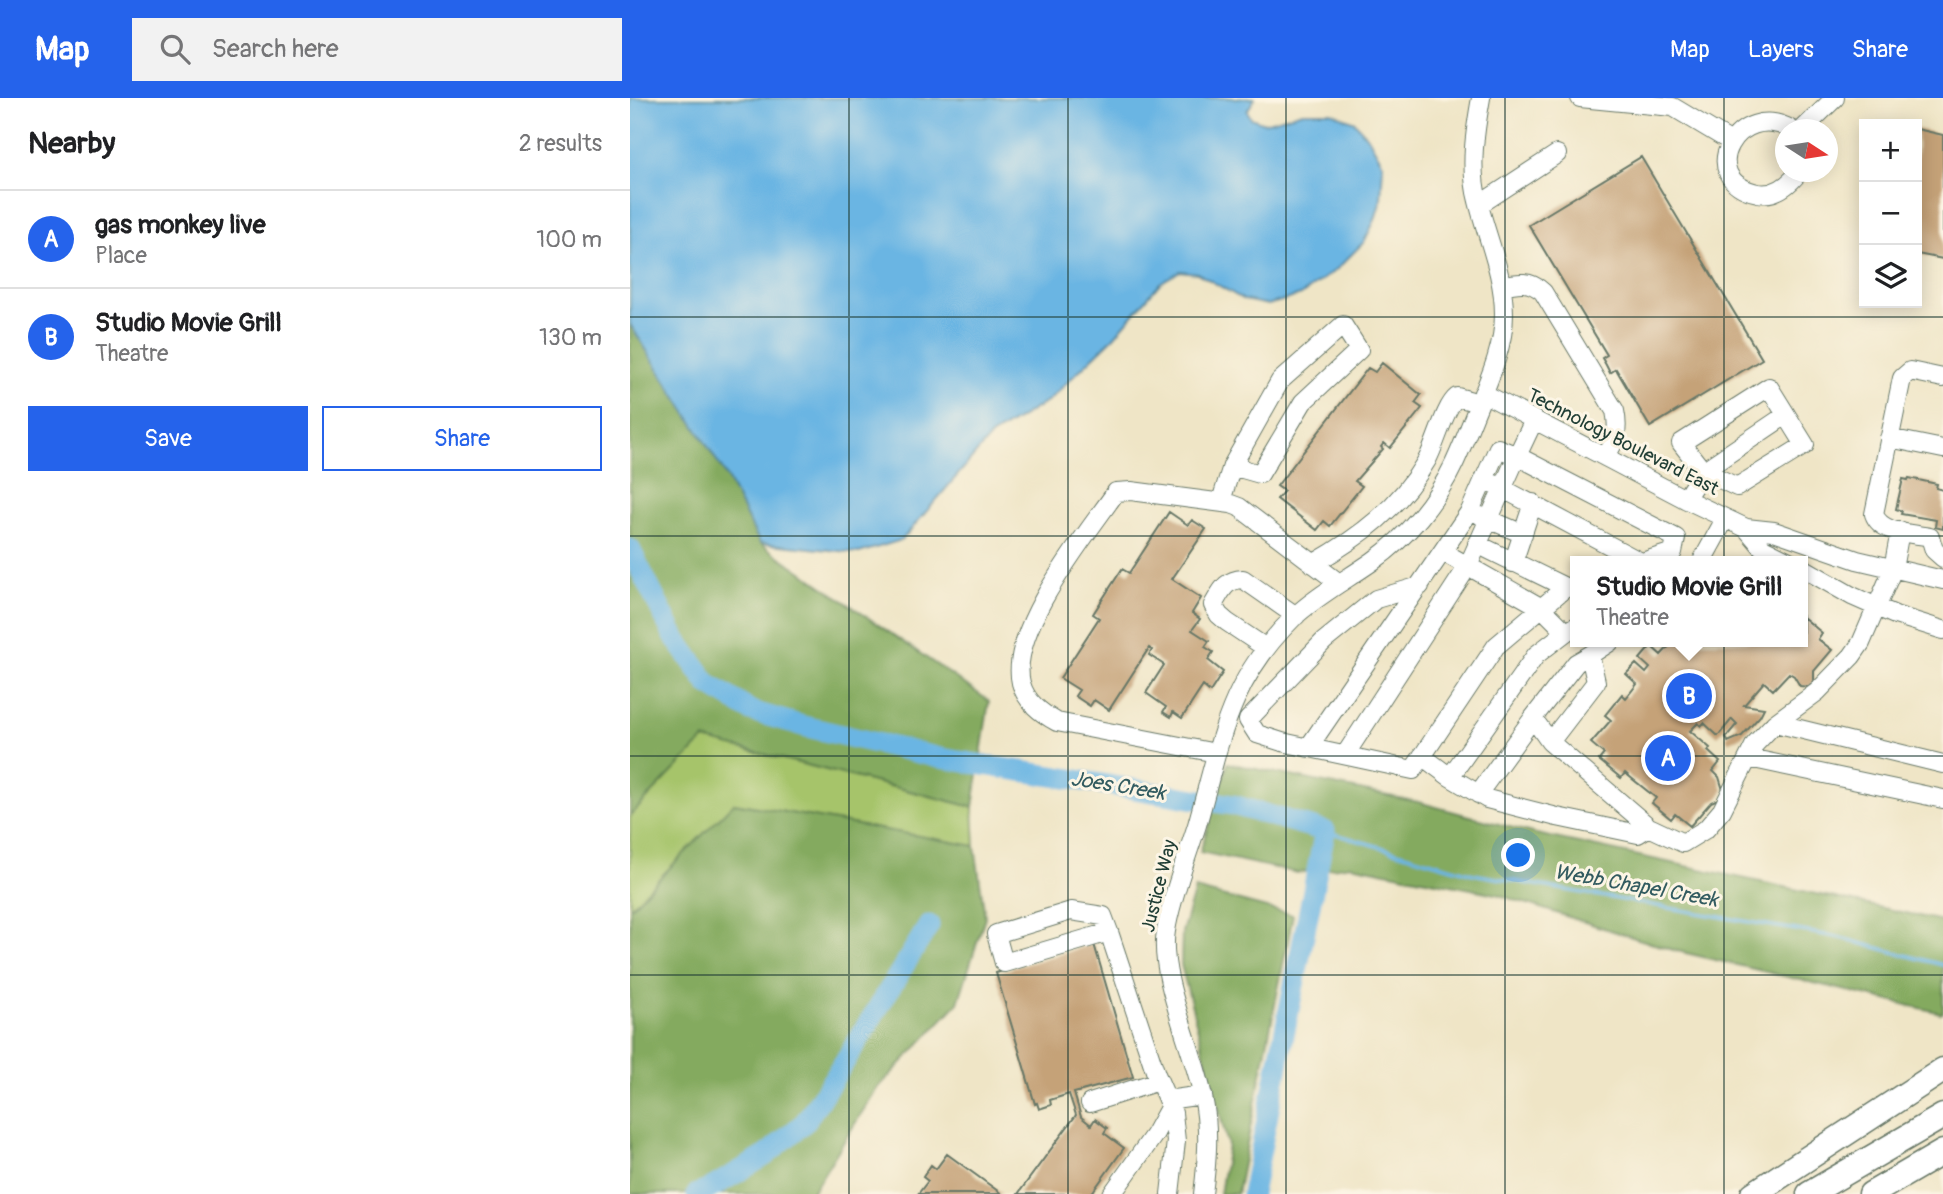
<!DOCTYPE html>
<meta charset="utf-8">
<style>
body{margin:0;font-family:Pangolin,sans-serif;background:#f2f2f2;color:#202124}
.controls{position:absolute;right:21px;top:21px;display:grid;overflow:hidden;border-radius:0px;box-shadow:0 4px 18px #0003}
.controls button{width:63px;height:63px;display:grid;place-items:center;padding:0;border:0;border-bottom:2px solid #e0e0e0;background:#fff;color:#202124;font:35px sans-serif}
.compass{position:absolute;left:1145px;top:21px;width:63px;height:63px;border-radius:50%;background:#fff;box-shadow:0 4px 18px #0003;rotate:102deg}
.you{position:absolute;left:889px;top:758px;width:24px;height:24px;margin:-18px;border:5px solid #fff;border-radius:50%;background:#1a73e8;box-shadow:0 0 0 10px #1a73e833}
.badge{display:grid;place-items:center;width:46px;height:46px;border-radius:50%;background:#2563eb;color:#fff;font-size:23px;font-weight:700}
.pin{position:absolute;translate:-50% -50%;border:4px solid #fff;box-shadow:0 2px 7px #0006}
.popup{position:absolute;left:940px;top:458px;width:238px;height:91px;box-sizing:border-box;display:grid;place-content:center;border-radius:0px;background:#fff;filter:drop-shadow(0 2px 5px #0005);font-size:23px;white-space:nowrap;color:#757577}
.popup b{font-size:26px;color:#202124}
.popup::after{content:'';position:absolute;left:50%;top:100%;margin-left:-14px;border:14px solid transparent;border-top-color:#fff}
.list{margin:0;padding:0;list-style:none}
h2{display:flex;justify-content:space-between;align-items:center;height:91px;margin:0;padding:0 28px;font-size:30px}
h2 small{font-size:23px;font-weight:400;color:#757577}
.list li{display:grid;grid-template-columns:46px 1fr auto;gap:21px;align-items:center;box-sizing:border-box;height:98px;padding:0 28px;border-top:2px solid #e0e0e0}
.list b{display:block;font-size:26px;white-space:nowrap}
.list p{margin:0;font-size:23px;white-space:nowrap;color:#757577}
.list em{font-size:23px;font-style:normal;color:#757577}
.actions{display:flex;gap:14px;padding:21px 28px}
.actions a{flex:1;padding:16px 0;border:2px solid #2563eb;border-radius:0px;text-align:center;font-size:24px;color:#2563eb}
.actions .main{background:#2563eb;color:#fff}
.icon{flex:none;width:38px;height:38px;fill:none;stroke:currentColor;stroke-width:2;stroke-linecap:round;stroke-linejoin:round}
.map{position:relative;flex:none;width:1313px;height:1096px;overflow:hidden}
header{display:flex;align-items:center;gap:42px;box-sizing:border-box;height:98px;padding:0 35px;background:#2563eb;color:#fff}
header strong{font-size:33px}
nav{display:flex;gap:38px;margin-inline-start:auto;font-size:24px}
.search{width:490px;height:63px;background:#f2f2f2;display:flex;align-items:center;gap:18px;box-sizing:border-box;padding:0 24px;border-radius:0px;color:#757577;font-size:26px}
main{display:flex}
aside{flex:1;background:#fff}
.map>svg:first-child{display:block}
.green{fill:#a6c46b;stroke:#628050;stroke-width:2}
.forest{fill:#84aa5f;stroke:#52744a;stroke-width:2}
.water{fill:#6bb5e3;stroke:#45798c;stroke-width:2}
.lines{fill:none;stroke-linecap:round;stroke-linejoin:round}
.stream{stroke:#6bb5e3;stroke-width:3.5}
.river{stroke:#6bb5e3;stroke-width:21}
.building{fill:#c5a278}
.minor-casing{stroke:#687867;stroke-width:20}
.highway-casing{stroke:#687867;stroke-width:27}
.minor{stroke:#fff;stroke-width:18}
.highway{stroke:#fff;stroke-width:24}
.grid{fill:none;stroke:#1f3d34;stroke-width:2;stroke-opacity:0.55}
.labels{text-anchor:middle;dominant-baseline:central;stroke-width:6;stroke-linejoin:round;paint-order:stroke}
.street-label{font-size:19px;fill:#1f3d34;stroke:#fcf5e5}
.water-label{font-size:21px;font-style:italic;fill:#325b60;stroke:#fcf5e5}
</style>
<header>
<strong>Map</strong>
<div class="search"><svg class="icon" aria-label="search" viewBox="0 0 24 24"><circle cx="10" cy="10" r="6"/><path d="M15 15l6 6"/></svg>Search here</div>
<nav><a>Map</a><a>Layers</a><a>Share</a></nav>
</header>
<main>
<aside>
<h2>Nearby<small>2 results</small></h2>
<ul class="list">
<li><span class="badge">A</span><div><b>gas monkey live</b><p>Place</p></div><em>100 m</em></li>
<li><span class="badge">B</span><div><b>Studio Movie Grill</b><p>Theatre</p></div><em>130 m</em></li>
</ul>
<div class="actions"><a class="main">Save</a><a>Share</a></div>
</aside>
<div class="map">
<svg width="1313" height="1096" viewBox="0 0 1313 1096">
<rect width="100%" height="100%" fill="#fcf5e5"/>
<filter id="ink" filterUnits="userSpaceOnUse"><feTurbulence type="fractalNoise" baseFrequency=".0143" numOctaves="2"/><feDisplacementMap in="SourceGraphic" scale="14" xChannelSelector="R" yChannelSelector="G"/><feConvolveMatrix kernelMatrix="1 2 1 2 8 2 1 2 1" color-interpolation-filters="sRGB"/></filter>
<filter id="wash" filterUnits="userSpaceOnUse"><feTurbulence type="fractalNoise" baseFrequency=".00686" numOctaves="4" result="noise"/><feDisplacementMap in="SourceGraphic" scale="28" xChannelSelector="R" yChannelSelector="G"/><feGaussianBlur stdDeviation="1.57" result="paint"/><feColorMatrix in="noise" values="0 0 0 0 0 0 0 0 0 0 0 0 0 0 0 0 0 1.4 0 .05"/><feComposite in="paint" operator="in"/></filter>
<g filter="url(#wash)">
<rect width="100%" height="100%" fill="#efe5c6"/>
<!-- green -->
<path class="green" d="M 74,641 L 343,709 L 345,748 L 105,705 L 0,810 L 0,718 Z"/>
<!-- forest -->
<path class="forest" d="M 0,226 L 94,374 L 130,445 L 359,603 L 343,709 L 74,641 L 0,718 Z
M 598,665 L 788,704 L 902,735 L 1313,823 L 1313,914 L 1311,915 L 1043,852 L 866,796 L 721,767 L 668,775 L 570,754 Z
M 104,705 L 345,748 L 355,819 L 328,905 L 246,992 L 181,1096 L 0,1096 L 0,810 Z
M 565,791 L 663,817 L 607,1096 L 590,1096 L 598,1047 L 551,867 L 552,834 Z"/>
<!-- water -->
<path class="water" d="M 0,0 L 625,0 L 617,13 L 621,20 L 634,25 L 673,14 L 701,14 L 725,24 L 740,43 L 753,66 L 751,101 L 745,122 L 734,144 L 707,171 L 671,197 L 638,207 L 614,202 L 567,175 L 550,173 L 530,185 L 484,239 L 419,302 L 361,338 L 272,442 L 229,455 L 130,445 L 94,374 L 0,226 Z"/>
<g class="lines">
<!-- stream -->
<path class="stream" d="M 695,733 L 843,776 L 1207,839 L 1313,867"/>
<!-- river -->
<path class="river" d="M 0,451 L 44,538 L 78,586 L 121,613 L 173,628 L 310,660 L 603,707 L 695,733 L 622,1096
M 67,1096 L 76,1093 L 135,1058 L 175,1024 L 217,960 L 299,827"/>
</g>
<g id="blocks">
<!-- building -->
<path class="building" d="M 1287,31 L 1313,37 L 1313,161 L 1287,156 Z
M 1011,59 L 1132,261 L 1020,329 L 986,271 L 980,275 L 976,267 L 972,260 L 977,257 L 899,127 Z
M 752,265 L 791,297 L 785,305 L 792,310 L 760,350 L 754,345 L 751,349 L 753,351 L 725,383 L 732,388 L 700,428 L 694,423 L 687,432 L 647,401 L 654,393 L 647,388 L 738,270 L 745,274 Z
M 1279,380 L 1307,386 L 1306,390 L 1313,392 L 1313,431 L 1305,429 L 1306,422 L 1271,416 L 1272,413 L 1266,411 L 1273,381 L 1278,382 Z
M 539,414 L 558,427 L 562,422 L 576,431 L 542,481 L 571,500 L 562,515 L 570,521 L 562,532 L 579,543 L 575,549 L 583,554 L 578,562 L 593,574 L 580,594 L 573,588 L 552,620 L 543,614 L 541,619 L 533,614 L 536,609 L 516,595 L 534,567 L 519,557 L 522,552 L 519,550 L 479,612 L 464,602 L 460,608 L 445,598 L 449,592 L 430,580 L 469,520 L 463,516 L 492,471 L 499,475 Z
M 1173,519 L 1192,535 L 1188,541 L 1202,552 L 1184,573 L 1184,583 L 1179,589 L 1170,588 L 1164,578 L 1159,575 L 1143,592 L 1134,584 L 1114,607 L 1134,610 L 1130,618 L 1112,638 L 1098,644 L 1096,639 L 1107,626 L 1102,621 L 1088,638 L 1074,625 L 1071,628 L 1068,625 L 1060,633 L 1080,650 L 1078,653 L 1090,664 L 1083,673 L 1089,679 L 1093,692 L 1088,701 L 1081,704 L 1060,728 L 1045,716 L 1041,721 L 1022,705 L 1026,700 L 995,675 L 991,680 L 969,662 L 974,656 L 961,645 L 981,622 L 975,617 L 992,596 L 996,600 L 1007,586 L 996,576 L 1006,566 L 1016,575 L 1020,570 L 1010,561 L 1021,548 L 1031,557 L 1043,544 L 1173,544 Z
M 464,846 L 503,979 L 444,995 L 451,1019 L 461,1027 L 465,1021 L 477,1030 L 474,1035 L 494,1050 L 461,1096 L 388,1096 L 446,1017 L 439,996 L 420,1002 L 421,1007 L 409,1011 L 407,1005 L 405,1006 L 366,875 Z
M 317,1056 L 372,1096 L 288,1096 L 298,1083 L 293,1079 L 301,1067 L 306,1071 Z"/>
</g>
</g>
<g filter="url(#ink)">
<use href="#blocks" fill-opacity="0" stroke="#687867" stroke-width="2"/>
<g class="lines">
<!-- minor casing -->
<g class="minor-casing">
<path id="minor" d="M 950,0 L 1043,9 L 1098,42
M 1162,32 C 1108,0 1063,82 1128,95 C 1146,98 1159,87 1169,74
M 1172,32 L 1205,0
M 849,107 L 927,56
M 872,188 C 888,184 900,182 913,194 L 985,313 C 989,331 986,344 975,359
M 1313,280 L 1280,273 L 1272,280 L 1244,416 C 1251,436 1281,435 1300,439 L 1304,452 L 1313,460
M 1139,289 L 1175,347 L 1107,389 L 1073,373 L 1051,345 Z
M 853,295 L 1055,401 L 1116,430 L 1144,433 L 1227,462 L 1313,482
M 904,322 L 887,358 L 1046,440 L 1043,454 L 1015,463
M 1259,340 L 1313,351
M 864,386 L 1009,463
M 1055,401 L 1073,373 L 1156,317
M 591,403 L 602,368 L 650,283 L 713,227 L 729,252 L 673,304 L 630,376 L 602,368
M 851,418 L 893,436
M 1116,430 L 1133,450 L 1159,463
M 847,446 L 937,490
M 1072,463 L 1095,421
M 883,465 L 903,405
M 683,466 C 730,439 770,409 797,362 C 806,346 815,308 827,299 L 849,305
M 1173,470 L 1222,498 L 1265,517 L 1313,532
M 790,488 L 746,501 L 694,543 L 618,622 L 627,636 L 652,644 L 783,672 L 866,548 L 935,490 L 945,487
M 980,544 L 960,557 L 966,584 L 920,644 L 1019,729 L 1053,745 L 1076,731 L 1092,712 L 1125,646 L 1145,625 L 1187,594 L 1222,558 L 1231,545 L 1263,471 L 1270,433
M 636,550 L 597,524 L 589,517 L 583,507 C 592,492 595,482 613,481 L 666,518
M 1145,625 L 1313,666
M 920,644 L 903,620 L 946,565 L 960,557
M 678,650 L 840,413 L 868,350 L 887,358 L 838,468 L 912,510 L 936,534 L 945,529
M 586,655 L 427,624 C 411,615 396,604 391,585 C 378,532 457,436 486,394 L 501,393 L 601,406 L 609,409 L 709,485
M 715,657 L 838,468 L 813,454
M 792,658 L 820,679 L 906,557 L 936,534
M 1119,660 L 1313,701
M 820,679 L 857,701 L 927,719 L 1008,736 L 1019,729
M 848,696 L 903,620
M 479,834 L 473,818 L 441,813 L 366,836 L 374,865 L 479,834 L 526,976 L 543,1015 L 546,1043 L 540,1096
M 537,1002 L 573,997
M 460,1005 L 529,983
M 482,1096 L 524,1037 L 540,1008
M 573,1096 C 577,1064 580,1031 573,999 C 564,952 528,877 536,833 C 541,800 557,759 567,727 C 591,643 597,585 663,520 C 686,498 716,482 743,463 C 777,439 806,404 824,366 C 831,351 837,336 843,321 C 856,288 874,252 874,216 C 874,176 857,141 848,103 C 839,70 845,33 851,0"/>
</g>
<!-- highway casing -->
<g class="highway-casing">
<path id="highway" d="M 1123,1096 L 1313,972
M 1179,1096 L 1313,1018
M 1241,1096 L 1313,1054"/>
</g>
<!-- minor -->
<use href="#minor" class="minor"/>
<!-- highway -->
<use href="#highway" class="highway"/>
</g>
</g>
<!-- grid -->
<path class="grid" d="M 219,0 L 219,1096M 438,0 L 438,1096M 656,0 L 656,1096M 875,0 L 875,1096M 1094,0 L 1094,1096M 0,219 L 1313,219M 0,438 L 1313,438M 0,658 L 1313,658M 0,877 L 1313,877"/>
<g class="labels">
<!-- street labels -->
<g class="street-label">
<text transform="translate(993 344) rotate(27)">Technology Boulevard East</text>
<text transform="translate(529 788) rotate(-76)">Justice Way</text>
</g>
<!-- water labels -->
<g class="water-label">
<text transform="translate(488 688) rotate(9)">Joes Creek</text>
<text transform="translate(1006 788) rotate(10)">Webb Chapel Creek</text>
</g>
</g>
</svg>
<div class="controls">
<button>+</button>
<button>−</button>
<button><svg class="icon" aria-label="layers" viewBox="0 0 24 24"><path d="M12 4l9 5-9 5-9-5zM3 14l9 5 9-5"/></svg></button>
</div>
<svg class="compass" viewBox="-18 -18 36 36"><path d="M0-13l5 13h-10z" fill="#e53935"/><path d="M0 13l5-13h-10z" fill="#757577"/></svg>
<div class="you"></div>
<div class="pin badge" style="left:1038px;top:660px">A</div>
<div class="pin badge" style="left:1059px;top:598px">B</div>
<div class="popup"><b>Studio Movie Grill</b>Theatre</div>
</div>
</main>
